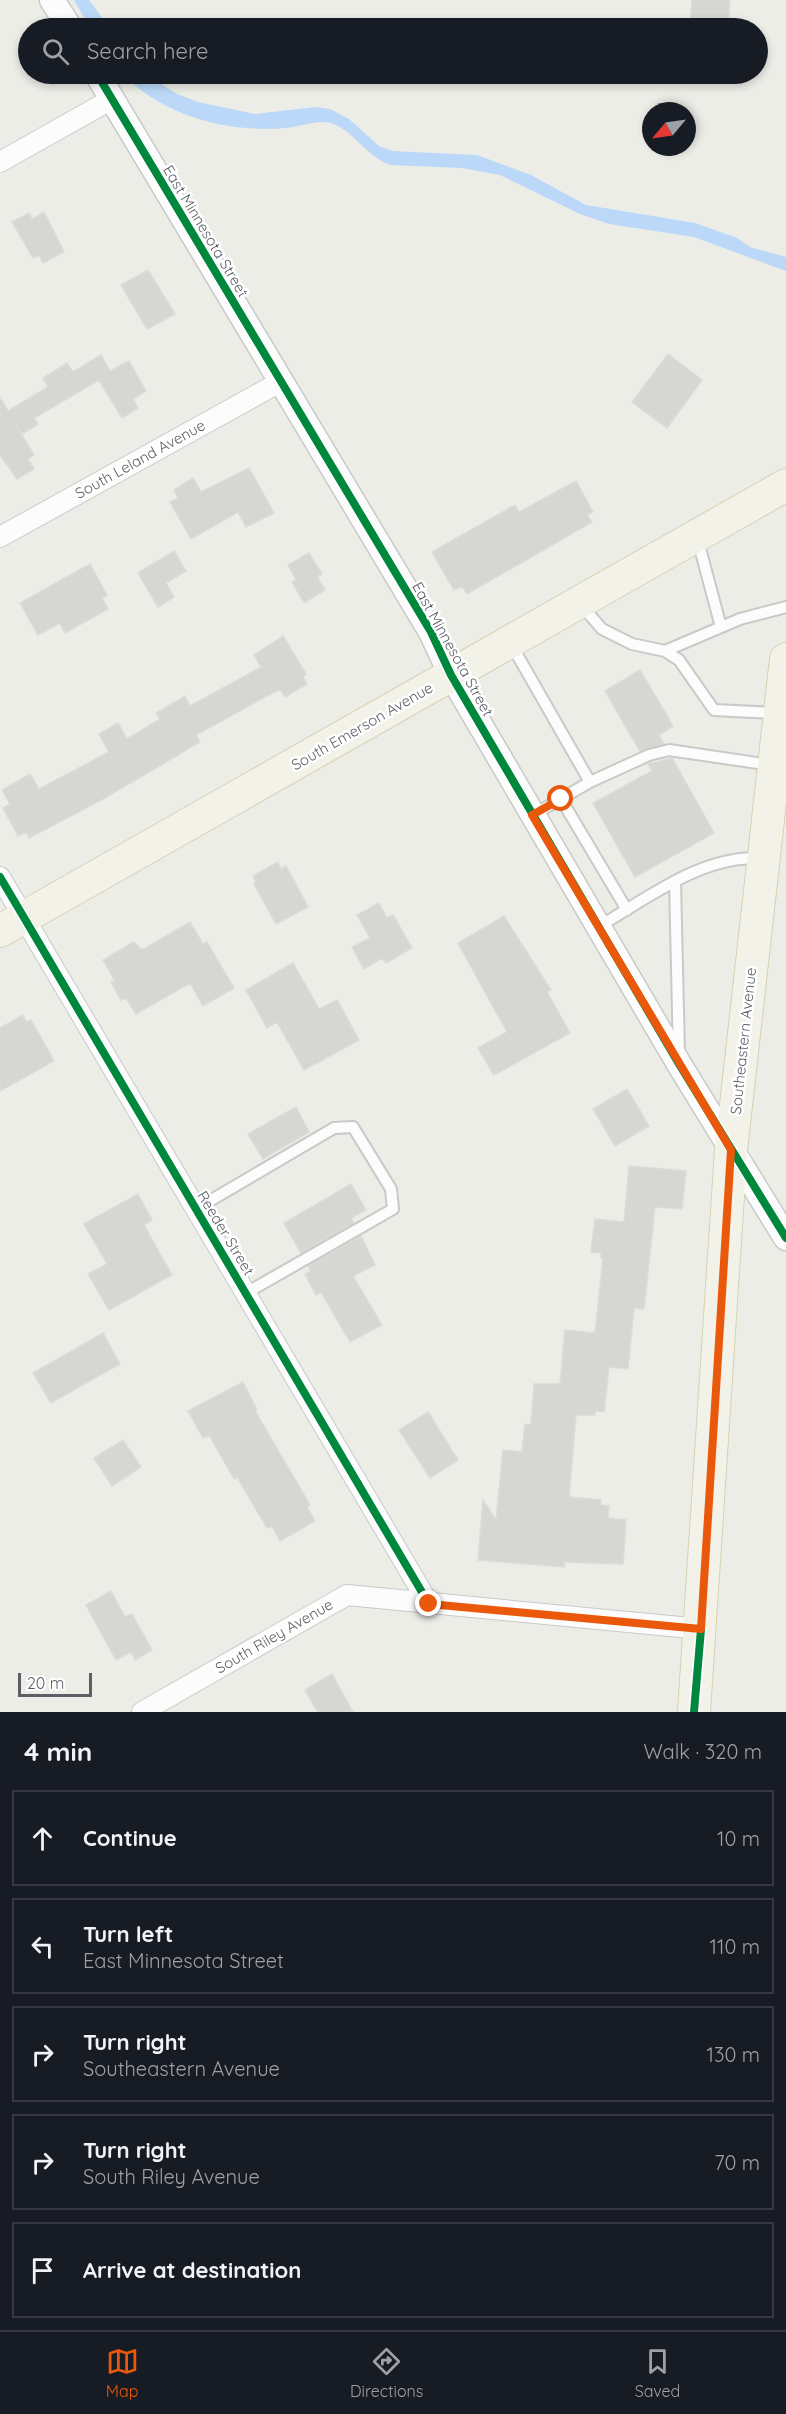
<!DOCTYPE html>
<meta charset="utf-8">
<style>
body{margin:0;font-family:Quicksand,sans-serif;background:#242831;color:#f1f3f6}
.compass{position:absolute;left:642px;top:102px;width:54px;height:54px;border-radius:50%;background:#171b24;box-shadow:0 3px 9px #0003;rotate:241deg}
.scale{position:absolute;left:18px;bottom:15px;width:74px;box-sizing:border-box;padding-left:6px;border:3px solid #5c6066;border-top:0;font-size:16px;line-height:21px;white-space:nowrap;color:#5c6066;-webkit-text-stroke:4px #fff;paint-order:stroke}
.stop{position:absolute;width:18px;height:18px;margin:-14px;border:4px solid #ea580c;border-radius:50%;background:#fff}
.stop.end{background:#ea580c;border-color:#fff;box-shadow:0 2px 6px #0008}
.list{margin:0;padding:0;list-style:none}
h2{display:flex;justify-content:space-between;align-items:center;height:78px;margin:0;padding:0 24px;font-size:26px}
h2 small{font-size:20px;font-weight:400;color:#9ea1a6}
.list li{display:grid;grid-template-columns:39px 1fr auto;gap:18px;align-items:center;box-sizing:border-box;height:96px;margin:0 12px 12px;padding:0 12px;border:2px solid #363941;border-radius:0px}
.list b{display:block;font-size:22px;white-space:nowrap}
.list p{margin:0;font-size:20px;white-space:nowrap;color:#9ea1a6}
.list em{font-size:20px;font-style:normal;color:#9ea1a6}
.icon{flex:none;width:33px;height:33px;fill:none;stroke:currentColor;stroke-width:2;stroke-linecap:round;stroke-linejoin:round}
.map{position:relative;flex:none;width:786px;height:1712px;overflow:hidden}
.search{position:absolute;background:#171b24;box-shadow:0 3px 9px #0003;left:18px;right:18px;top:18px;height:66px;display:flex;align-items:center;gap:15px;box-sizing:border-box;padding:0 21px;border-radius:33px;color:#9ea1a6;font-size:22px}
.sheet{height:618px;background:#171b24}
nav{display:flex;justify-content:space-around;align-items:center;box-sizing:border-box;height:84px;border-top:2px solid #363941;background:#171b24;font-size:16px;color:#9ea1a6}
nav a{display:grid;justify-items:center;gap:3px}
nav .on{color:#ea580c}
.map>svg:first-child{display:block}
.water{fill:#bbd8f8}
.building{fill:#d6d6d3;stroke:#dcdbd6;stroke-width:1.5}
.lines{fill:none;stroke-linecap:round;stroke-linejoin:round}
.service-casing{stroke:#c9cac8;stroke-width:14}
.minor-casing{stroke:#c9cac8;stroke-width:22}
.tertiary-casing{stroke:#c9cac8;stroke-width:27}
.primary-casing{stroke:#d6d0b4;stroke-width:34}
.service{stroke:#fcfcfc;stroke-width:10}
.minor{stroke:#fcfcfc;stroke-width:20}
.tertiary{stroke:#fcfcfc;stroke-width:24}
.primary{stroke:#f3f2e8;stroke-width:32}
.cycleway-casing{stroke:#fff;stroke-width:11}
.cycleway{stroke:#00873e;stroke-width:8}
.route{stroke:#ea580c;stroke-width:8}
.labels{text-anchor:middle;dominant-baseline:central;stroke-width:5;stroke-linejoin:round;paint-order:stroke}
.street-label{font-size:15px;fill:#5c6066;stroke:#fff}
</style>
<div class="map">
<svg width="786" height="1712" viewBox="0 0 786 1712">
<rect width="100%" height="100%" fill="#edede8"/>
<!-- water -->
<path class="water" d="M 74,0 L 89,0 L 110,28 L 90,28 Z
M 122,74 L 145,74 L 177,94 L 198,102 L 255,114 L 315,107 L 330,109 L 349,119 L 379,146 L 393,151 L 477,155 L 531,175 L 586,205 L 695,223 L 737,238 L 750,247 L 786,257 L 786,271 L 694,237 L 609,224 L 580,214 L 500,175 L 461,168 L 390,165 C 366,156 353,130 331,123 C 318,119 299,127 286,128 C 227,133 164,116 122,74 Z"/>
<!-- building -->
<path class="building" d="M 692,0 L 730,0 L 728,28 L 690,28 Z
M 44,212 L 64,252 L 43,263 L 39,255 L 33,258 L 12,222 L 29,213 L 32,219 Z
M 148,270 L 175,314 L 147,329 L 121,285 Z
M 668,354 L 702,380 L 667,428 L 632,402 Z
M 101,355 L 110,371 L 129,361 L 146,391 L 133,399 L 138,408 L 122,418 L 99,380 L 34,418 L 38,424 L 22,434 L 14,421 L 34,455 L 28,459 L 34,469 L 17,479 L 0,455 L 0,397 L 8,411 L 48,387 L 43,378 L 67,363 L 73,372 Z
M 249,468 L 274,513 L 246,527 L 238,512 L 191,539 L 170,502 L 178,498 L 174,490 L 193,478 L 201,492 Z
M 576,481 L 593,512 L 587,515 L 592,522 L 467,594 L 462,586 L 454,590 L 432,552 L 515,505 L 519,512 Z
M 174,551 L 186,571 L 166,583 L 174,597 L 158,607 L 138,573 Z
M 309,553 L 322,574 L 317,577 L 325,590 L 304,603 L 292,582 L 296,580 L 288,565 Z
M 90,564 L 107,595 L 102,598 L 108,609 L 65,633 L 60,623 L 38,635 L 20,603 Z
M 283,636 L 306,674 L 303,677 L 307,684 L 285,697 L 281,690 L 276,691 L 196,735 L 200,742 L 103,799 L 29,838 L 26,832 L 18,836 L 3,808 L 10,804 L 2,790 L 30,774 L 39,789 L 109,752 L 99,734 L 118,723 L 127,739 L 160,719 L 156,713 L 185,696 L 190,706 L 261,667 L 254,655 Z
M 640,670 L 673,726 L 659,735 L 664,744 L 640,751 L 605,691 Z
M 672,758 L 714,833 L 635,877 L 593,803 L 652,771 L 648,764 Z
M 278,862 L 281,869 L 286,866 L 308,907 L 276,924 L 254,884 L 256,882 L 253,876 Z
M 379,903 L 387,918 L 393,915 L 412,948 L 386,963 L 382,958 L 364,969 L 352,947 L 370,938 L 357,915 Z
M 504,916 L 551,990 L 547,992 L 570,1033 L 494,1075 L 478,1048 L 507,1032 L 458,943 Z
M 190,922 L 203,944 L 207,942 L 234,988 L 203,1006 L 190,983 L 136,1014 L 126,998 L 121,1000 L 111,982 L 115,981 L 103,960 L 134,942 L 142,950 Z
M 293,963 L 319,1009 L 337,1000 L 359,1040 L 304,1070 L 277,1022 L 267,1028 L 246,990 Z
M 23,1015 L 26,1022 L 31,1020 L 54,1061 L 0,1091 L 0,1028 Z
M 627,1089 L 649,1126 L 615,1146 L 593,1109 Z
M 296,1107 L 309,1132 L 263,1159 L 248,1134 Z
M 629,1166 L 686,1171 L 682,1209 L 655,1207 L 644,1309 L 634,1308 L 628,1369 L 609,1367 L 604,1412 L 595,1411 L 595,1415 L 576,1415 L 569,1497 L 601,1500 L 600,1505 L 609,1506 L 608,1518 L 626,1520 L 623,1564 L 565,1562 L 564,1567 L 478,1560 L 483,1500 L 496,1520 L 503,1450 L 522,1452 L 525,1424 L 531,1425 L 534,1384 L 560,1384 L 565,1330 L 595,1333 L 603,1258 L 601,1258 L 601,1253 L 591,1252 L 595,1219 L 624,1222 Z
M 351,1184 L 366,1210 L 351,1218 L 354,1223 L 301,1253 L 284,1223 Z
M 138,1194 L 152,1220 L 144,1225 L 172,1275 L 109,1310 L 88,1274 L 107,1264 L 84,1224 Z
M 361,1236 L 375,1265 L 353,1276 L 382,1325 L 350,1342 L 321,1292 L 316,1295 L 305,1274 L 311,1271 L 308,1266 Z
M 103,1333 L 120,1364 L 51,1403 L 33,1373 Z
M 243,1382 L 257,1410 L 255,1411 L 310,1505 L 307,1507 L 315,1521 L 280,1541 L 272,1526 L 267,1528 L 237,1477 L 234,1479 L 209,1435 L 203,1438 L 188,1411 Z
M 428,1412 L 458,1460 L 430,1478 L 399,1430 Z
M 123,1440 L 141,1467 L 112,1486 L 94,1458 Z
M 111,1591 L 125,1617 L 132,1614 L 152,1650 L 135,1660 L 131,1652 L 116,1660 L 86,1605 Z
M 332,1674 L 353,1712 L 318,1712 L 305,1690 Z"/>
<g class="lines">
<!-- service casing -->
<g class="service-casing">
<path id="service" d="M 697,537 L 721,627
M 582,606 L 602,629 L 632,644 L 665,651 L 679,660 L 714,710 L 777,713
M 511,644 L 590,782 L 533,815
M 665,651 L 740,619 L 786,607
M 590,782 L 649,755 L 669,750 L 771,765
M 561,799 L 627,910
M 675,882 L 679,1055
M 598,927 C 648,898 700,856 760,858
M 196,1209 L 334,1128 L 353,1127 L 391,1189 L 393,1209 L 246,1293"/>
</g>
<!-- minor casing -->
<g class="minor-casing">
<path id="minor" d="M 0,162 L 112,99
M 0,537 L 280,382
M 0,877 L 429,1604
M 142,1712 L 347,1595 L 701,1629"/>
</g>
<!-- tertiary casing -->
<g class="tertiary-casing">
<path id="tertiary" d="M 52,0 L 70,28
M 97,74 L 431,632 L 451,675 L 679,1064 L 786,1238"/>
</g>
<!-- primary casing -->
<g class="primary-casing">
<path id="primary" d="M 0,931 L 786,485
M 694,1712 L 731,1150 L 786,659"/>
</g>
<!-- service -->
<use href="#service" class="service"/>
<!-- minor -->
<use href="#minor" class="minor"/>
<!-- tertiary -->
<use href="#tertiary" class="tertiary"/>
<!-- primary -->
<use href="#primary" class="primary"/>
<!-- cycleway casing -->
<g class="cycleway-casing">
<path id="cycleway" d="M 97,74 L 431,632 L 451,675 L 679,1064 L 786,1238
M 0,877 L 429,1604
M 694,1712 L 701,1629"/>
</g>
<!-- cycleway -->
<use href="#cycleway" class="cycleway"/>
</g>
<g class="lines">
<!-- route -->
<path class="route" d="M 429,1604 L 701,1629 L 731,1150 L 532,815 L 561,799"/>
</g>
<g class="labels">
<!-- street labels -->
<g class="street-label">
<text transform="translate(206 231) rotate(59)">East Minnesota Street</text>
<text transform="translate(140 459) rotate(-29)">South Leland Avenue</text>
<text transform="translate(453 649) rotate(61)">East Minnesota Street</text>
<text transform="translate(362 726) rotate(-30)">South Emerson Avenue</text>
<text transform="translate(743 1041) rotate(-84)">Southeastern Avenue</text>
<text transform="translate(226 1233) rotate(59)">Reeder Street</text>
<text transform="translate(274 1636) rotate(-30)">South Riley Avenue</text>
</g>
</g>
</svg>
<svg class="compass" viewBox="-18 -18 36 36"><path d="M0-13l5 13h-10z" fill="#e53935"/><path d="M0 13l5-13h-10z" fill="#9ea1a6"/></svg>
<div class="scale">20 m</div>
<div class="stop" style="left:561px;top:799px"></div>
<div class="stop end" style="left:429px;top:1604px"></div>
<div class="search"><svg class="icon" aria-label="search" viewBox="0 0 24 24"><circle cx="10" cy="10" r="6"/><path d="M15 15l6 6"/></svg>Search here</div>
</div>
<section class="sheet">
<h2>4 min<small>Walk · 320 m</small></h2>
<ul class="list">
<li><svg class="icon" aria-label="ahead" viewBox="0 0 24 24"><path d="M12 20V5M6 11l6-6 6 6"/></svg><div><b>Continue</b></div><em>10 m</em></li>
<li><svg class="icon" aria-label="left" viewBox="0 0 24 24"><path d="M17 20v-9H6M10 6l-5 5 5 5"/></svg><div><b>Turn left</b><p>East Minnesota Street</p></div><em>110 m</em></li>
<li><svg class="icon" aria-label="right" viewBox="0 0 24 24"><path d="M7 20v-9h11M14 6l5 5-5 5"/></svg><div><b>Turn right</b><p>Southeastern Avenue</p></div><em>130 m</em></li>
<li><svg class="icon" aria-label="right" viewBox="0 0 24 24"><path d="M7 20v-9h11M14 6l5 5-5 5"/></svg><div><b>Turn right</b><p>South Riley Avenue</p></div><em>70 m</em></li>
<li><svg class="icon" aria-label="arrive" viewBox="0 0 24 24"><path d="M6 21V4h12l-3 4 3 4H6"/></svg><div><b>Arrive at destination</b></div></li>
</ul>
</section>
<nav>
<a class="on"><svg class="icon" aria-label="map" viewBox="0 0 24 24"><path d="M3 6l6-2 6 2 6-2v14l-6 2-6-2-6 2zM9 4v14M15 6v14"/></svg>Map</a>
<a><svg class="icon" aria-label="directions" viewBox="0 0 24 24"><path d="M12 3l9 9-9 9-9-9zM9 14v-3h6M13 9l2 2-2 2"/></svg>Directions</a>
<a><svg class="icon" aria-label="saved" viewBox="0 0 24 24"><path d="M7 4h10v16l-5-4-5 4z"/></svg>Saved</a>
</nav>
